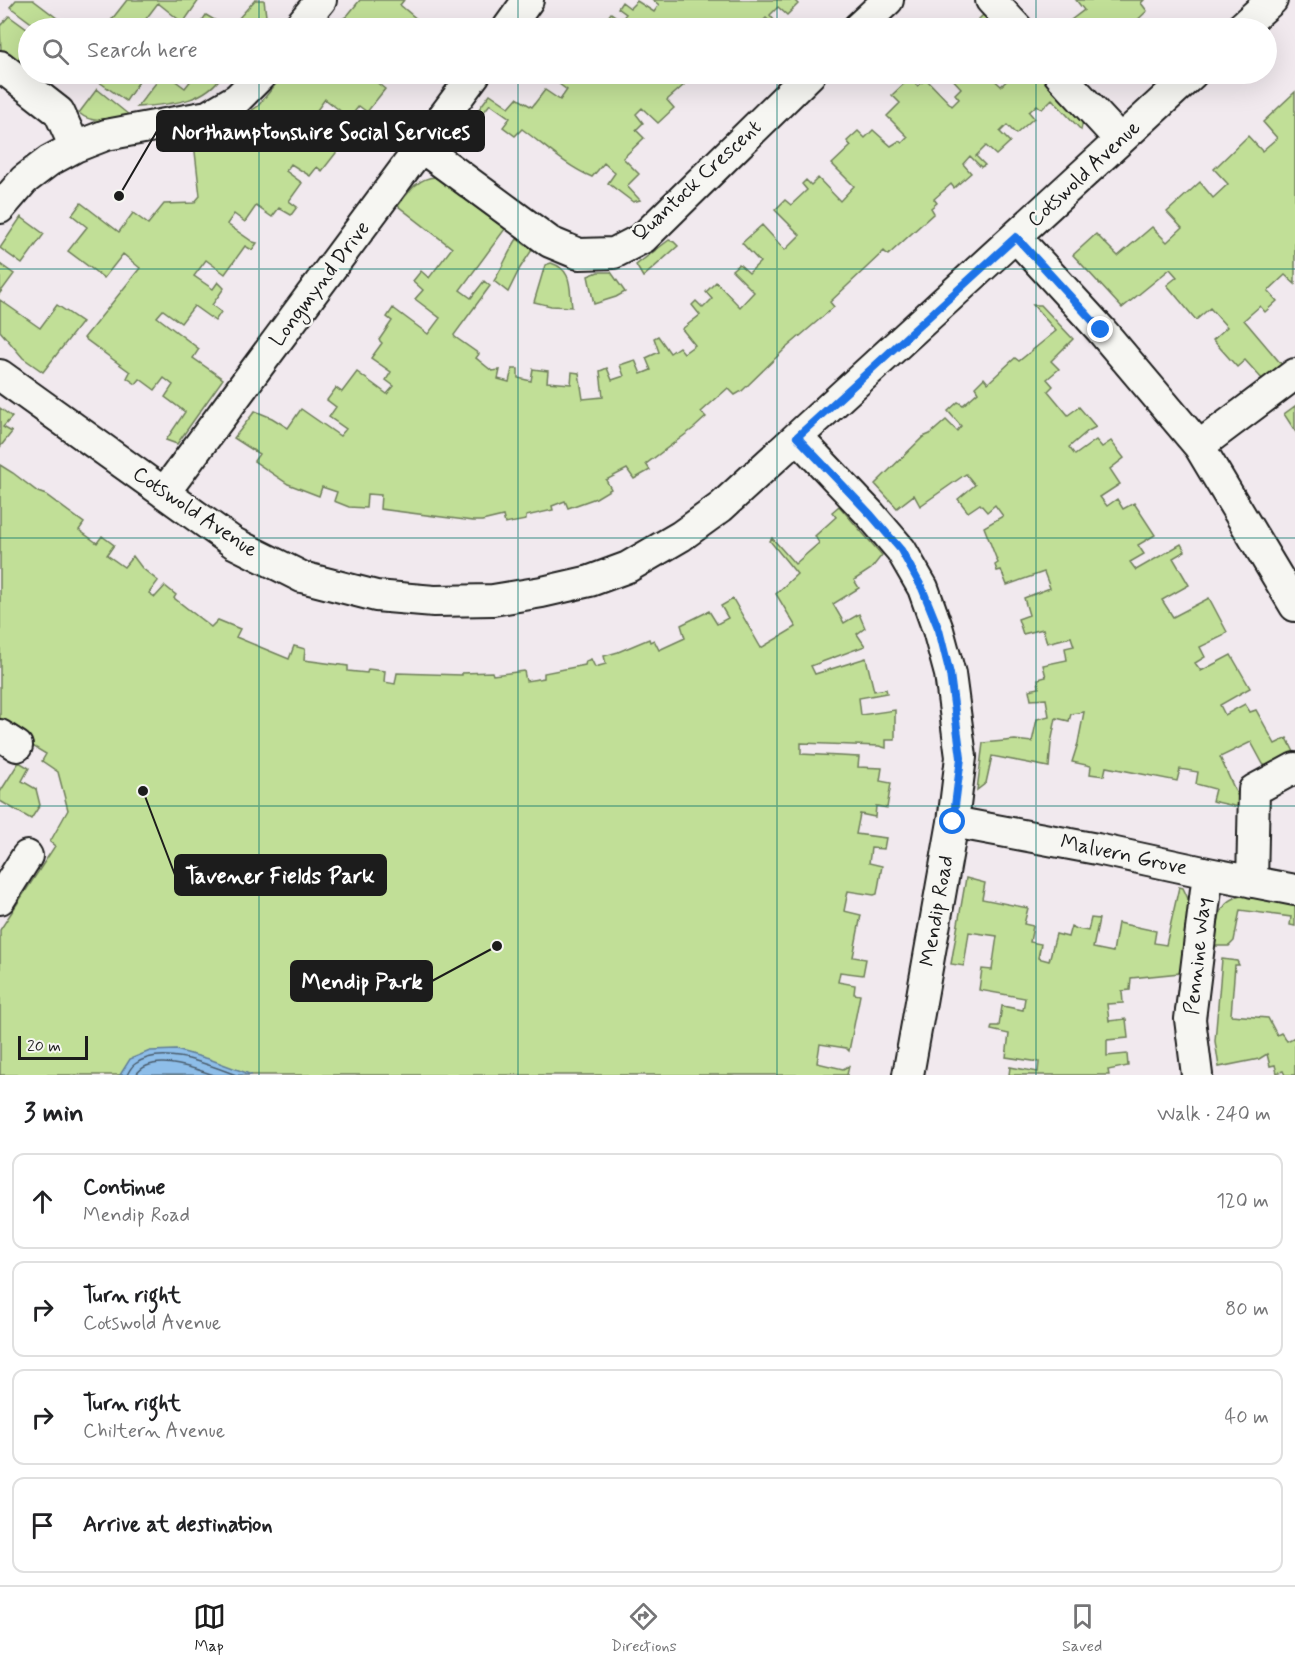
<!DOCTYPE html>
<meta charset="utf-8">
<style>
body{margin:0;font-family:Mynerve,sans-serif;background:#f2f2f2;color:#202124}
.scale{position:absolute;left:18px;bottom:15px;width:70px;box-sizing:border-box;padding-left:6px;border:3px solid #1c1c1c;border-top:0;font-size:16px;line-height:21px;white-space:nowrap;color:#1c1c1c;-webkit-text-stroke:4px #f6f6f2;paint-order:stroke}
.stop{position:absolute;width:18px;height:18px;margin:-14px;border:4px solid #1a73e8;border-radius:50%;background:#fff}
.stop.end{background:#1a73e8;border-color:#fff;box-shadow:0 2px 6px #0008}
.list{margin:0;padding:0;list-style:none}
h2{display:flex;justify-content:space-between;align-items:center;height:78px;margin:0;padding:0 24px;font-size:26px}
h2 small{font-size:20px;font-weight:400;color:#757577}
.list li{display:grid;grid-template-columns:39px 1fr auto;gap:18px;align-items:center;box-sizing:border-box;height:96px;margin:0 12px 12px;padding:0 12px;border:2px solid #e0e0e0;border-radius:12px}
.list b{display:block;font-size:22px;white-space:nowrap}
.list p{margin:0;font-size:20px;white-space:nowrap;color:#757577}
.list em{font-size:20px;font-style:normal;color:#757577}
.icon{flex:none;width:33px;height:33px;fill:none;stroke:currentColor;stroke-width:2;stroke-linecap:round;stroke-linejoin:round}
.map{position:relative;flex:none;width:1295px;height:1075px;overflow:hidden}
.search{position:absolute;background:#fff;box-shadow:0 6px 24px #0002;left:18px;right:18px;top:18px;height:66px;display:flex;align-items:center;gap:15px;box-sizing:border-box;padding:0 21px;border-radius:33px;color:#757577;font-size:22px}
.sheet{height:510px;background:#fff}
nav{display:flex;justify-content:space-around;align-items:center;box-sizing:border-box;height:84px;border-top:2px solid #e0e0e0;background:#fff;font-size:16px;color:#757577}
nav a{display:grid;justify-items:center;gap:3px}
nav .on{color:#1c1c1c}
.map>svg:first-child{display:block}
.green{fill:#c1df97;stroke:#6e7e5a;stroke-width:1.5}
.water{fill:#8ebee9;stroke:#607d97;stroke-width:1.5}
.lines{fill:none;stroke-linecap:round;stroke-linejoin:round}
.shore{stroke:#4a5d6e;stroke-width:1.5}
.minor-casing{stroke:#1c1c1c;stroke-width:34}
.minor{stroke:#f6f6f2;stroke-width:30}
.route{stroke:#1a73e8;stroke-width:8}
.grid{fill:none;stroke:#0f766e;stroke-width:1.5;stroke-opacity:0.55}
.labels{text-anchor:middle;dominant-baseline:central;stroke-width:5;stroke-linejoin:round;paint-order:stroke}
.street-label{font-size:21px;fill:#1c1c1c;stroke:#f6f6f2}
.leader{fill:none;stroke:#1c1c1c;stroke-width:2}
.callout-dot{fill:#1c1c1c;stroke:#f6f6f2;stroke-width:2}
.callout{fill:#1c1c1c;stroke:#1c1c1c;stroke-width:2}
.callout-label{font-size:22px;text-anchor:middle;font-weight:bold;fill:#fff}
</style>
<div class="map">
<svg width="1295" height="1075" viewBox="0 0 1295 1075">
<rect width="100%" height="100%" fill="#f1e9ee"/>
<filter id="ink" filterUnits="userSpaceOnUse"><feTurbulence type="fractalNoise" baseFrequency=".0167" numOctaves="2"/><feDisplacementMap in="SourceGraphic" scale="12" xChannelSelector="R" yChannelSelector="G"/><feConvolveMatrix kernelMatrix="1 2 1 2 8 2 1 2 1" color-interpolation-filters="sRGB"/></filter>
<g filter="url(#ink)">
<!-- green -->
<path class="green" d="M 16,0 L 33,0 L 70,28 L 38,28 L 10,7 Z
M 127,0 L 199,0 L 183,23 L 158,3 L 139,28 L 105,28 Z
M 255,0 L 264,0 L 266,16 L 256,28 L 230,28 Z
M 360,0 L 404,0 L 400,5 L 419,21 L 414,28 L 328,28 L 347,16 Z
M 653,0 L 794,0 L 798,4 L 787,15 L 778,7 L 770,15 L 777,24 L 775,26 L 766,18 L 756,28 L 745,28 L 737,21 L 730,27 L 731,28 L 615,28 L 606,20 L 611,13 L 621,20 L 626,14 L 618,8 L 622,2 L 630,8 L 637,1 L 654,12 L 659,5 Z
M 1076,0 L 1144,0 L 1141,3 L 1147,11 L 1129,28 L 1120,28 L 1116,24 L 1112,28 L 1069,28 L 1067,23 L 1084,10 Z
M 206,15 L 228,28 L 197,28 Z
M 983,15 L 986,15 L 999,28 L 970,28 Z
M 9,16 L 28,30 L 28,74 L 46,74 L 38,84 L 1,53 L 0,26 Z
M 88,74 L 144,74 L 126,101 Z
M 163,74 L 166,74 L 185,88 L 196,74 L 223,74 C 204,104 169,104 137,107 Z
M 284,74 L 381,74 L 375,81 L 385,89 L 367,112 L 359,106 L 351,116 L 347,116 L 325,99 L 315,113 L 346,140 L 322,171 L 317,167 L 310,176 L 291,164 L 286,171 L 302,183 L 289,201 L 297,207 L 291,215 L 279,208 L 272,217 L 256,206 L 245,222 L 234,214 L 227,224 L 253,242 L 257,243 L 252,250 L 245,246 L 225,274 L 206,260 L 194,276 L 213,289 L 218,282 L 224,288 L 212,305 L 221,312 L 215,321 L 194,306 L 181,323 L 163,310 L 157,317 L 199,349 L 193,358 L 223,379 L 177,444 L 166,440 L 185,412 L 165,397 L 173,385 L 164,378 L 155,390 L 140,379 L 136,384 L 127,378 L 130,372 L 84,338 L 140,268 L 123,254 L 104,278 L 68,251 L 87,227 L 72,215 L 81,203 L 119,232 L 133,213 L 148,224 L 164,204 L 194,203 L 200,196 L 194,143 L 226,129 L 258,106 Z
M 568,74 L 611,74 L 618,79 L 623,74 L 679,74 L 677,77 L 684,85 L 667,100 L 674,108 L 658,123 L 642,108 L 636,114 L 643,123 L 636,130 L 644,138 L 623,158 L 639,174 L 627,186 L 640,200 L 633,202 L 608,183 L 615,173 L 604,163 L 592,177 C 566,166 544,145 522,129 L 515,136 L 503,127 L 510,118 L 490,104 L 477,121 L 473,117 L 490,94 L 509,107 L 517,98 L 532,107 L 545,90 L 560,100 L 567,90 L 559,84 Z
M 948,74 L 988,74 L 1001,86 L 1014,74 L 1038,74 L 1083,121 L 1081,130 L 1052,99 L 1042,109 L 1037,105 L 1029,112 L 1034,118 L 1016,134 L 1007,125 L 1000,132 L 1010,142 L 996,155 L 986,146 L 976,156 L 985,165 L 981,167 L 970,156 L 963,164 L 971,173 L 954,188 L 951,184 L 934,199 L 937,203 L 931,208 L 934,213 L 888,255 L 884,251 L 830,302 L 834,307 L 786,348 L 742,391 L 735,395 L 728,388 L 701,412 L 706,417 L 694,428 L 646,464 L 650,470 L 634,479 L 627,469 L 606,480 L 611,489 L 596,498 L 568,508 L 565,501 L 552,506 L 553,510 L 526,516 L 526,520 L 505,524 L 503,516 L 482,521 L 473,521 L 380,509 L 381,495 L 367,494 L 366,508 L 349,507 L 334,501 L 337,492 L 322,487 L 319,496 L 288,484 L 254,461 L 259,454 L 234,438 L 255,411 L 272,418 L 288,428 L 301,409 L 340,436 L 346,429 L 329,417 L 336,407 L 327,400 L 336,388 L 342,392 L 357,372 L 387,394 L 394,386 L 386,380 L 391,372 L 371,358 L 382,343 L 379,340 L 392,321 L 387,317 L 393,308 L 428,334 L 440,318 L 415,299 L 423,290 L 413,281 L 421,271 L 429,278 L 452,248 L 398,206 C 408,193 417,178 435,177 L 505,229 L 460,290 L 471,298 L 484,281 L 490,286 L 454,335 L 455,337 L 479,354 L 476,358 L 492,371 L 500,370 L 498,379 L 509,382 L 512,369 L 518,369 L 518,378 L 531,381 L 533,369 L 548,371 L 547,382 L 571,384 L 572,372 L 579,373 L 583,399 L 603,397 L 600,371 L 607,368 L 612,380 L 624,376 L 620,365 L 635,360 L 641,374 L 651,370 L 646,358 L 659,352 L 654,338 L 658,336 L 670,353 L 679,347 L 684,353 L 695,345 L 682,329 L 700,315 L 692,305 L 696,301 L 703,308 L 712,299 L 706,292 L 716,282 L 740,307 L 754,292 L 732,270 L 739,264 L 749,273 L 760,262 L 742,243 L 762,225 L 785,250 L 800,235 L 775,210 L 785,200 L 791,205 L 807,190 L 802,184 L 806,180 L 811,185 L 818,178 L 840,201 L 854,186 L 832,164 L 851,146 L 847,141 L 858,131 L 865,138 L 873,130 L 891,146 L 899,141 L 902,143 L 908,137 L 887,116 L 900,103 L 892,95 L 910,78 L 918,86 L 926,79 L 952,106 L 959,99 L 955,94 L 961,88 Z
M 97,89 L 129,115 C 112,119 94,126 79,113 Z
M 1295,92 L 1295,284 L 1285,275 L 1268,291 L 1277,301 L 1265,312 L 1260,306 L 1244,320 L 1282,365 L 1263,380 L 1245,360 L 1237,367 L 1213,340 L 1227,327 L 1210,308 L 1196,320 L 1167,285 L 1177,277 L 1170,269 L 1122,308 L 1073,255 L 1096,234 L 1118,256 L 1152,227 L 1167,242 L 1182,228 L 1167,212 L 1200,182 L 1213,198 L 1228,184 L 1214,169 L 1248,136 L 1262,151 L 1277,138 L 1263,122 Z
M 21,217 L 44,234 L 22,264 L 0,248 Z
M 517,239 L 532,250 L 520,268 L 508,292 L 494,281 C 503,267 508,252 517,239 Z
M 669,240 L 674,242 L 678,246 L 643,277 L 636,265 Z
M 551,263 C 573,270 569,287 572,307 L 551,306 L 534,302 L 545,265 Z
M 0,264 L 14,274 L 0,293 Z
M 598,272 L 611,272 L 625,292 L 616,297 L 594,304 L 588,276 Z
M 0,300 L 40,328 L 57,305 L 82,322 L 43,372 L 23,358 L 0,331 Z
M 1033,305 L 1041,305 L 1073,339 L 1051,361 L 1059,369 L 1047,379 L 1053,386 L 1048,391 L 1068,415 L 1079,407 L 1096,427 L 1088,431 L 1069,447 L 1075,455 L 1096,440 L 1102,447 L 1111,441 L 1124,458 L 1110,469 L 1120,484 L 1100,497 L 1107,506 L 1117,499 L 1123,509 L 1134,503 L 1155,535 L 1138,545 L 1144,554 L 1130,562 L 1136,570 L 1181,544 L 1185,551 L 1173,558 L 1189,585 L 1162,600 L 1173,617 L 1209,598 L 1227,632 L 1223,636 L 1200,647 L 1205,657 L 1195,663 L 1201,671 L 1231,655 L 1250,688 L 1220,705 L 1225,715 L 1245,704 L 1250,712 L 1256,710 L 1275,744 L 1287,738 L 1295,754 L 1270,769 L 1263,764 L 1251,742 L 1220,757 L 1243,808 L 1212,801 L 1215,789 L 1196,784 L 1198,772 L 1180,769 L 1177,781 L 1106,767 L 1104,776 L 1090,774 L 1091,766 L 1072,762 L 1078,743 L 1084,712 L 1071,714 L 1069,721 L 1056,718 L 1051,743 L 1049,767 L 992,756 L 986,783 L 977,790 L 983,743 L 1015,740 L 1032,742 L 1037,719 L 1049,716 L 1046,699 L 1031,700 L 1029,690 L 1039,688 L 1038,679 L 1046,677 L 1043,665 L 1067,660 L 1065,648 L 1074,646 L 1071,637 L 1047,643 L 1043,629 L 1023,634 L 1018,619 L 1029,615 L 1024,598 L 1050,588 L 1044,572 L 1007,585 L 1001,570 L 997,571 L 995,565 L 998,563 L 984,527 L 1003,516 L 995,505 L 987,512 L 980,504 L 968,512 L 958,499 L 975,485 L 966,474 L 920,506 L 914,495 L 897,508 L 875,484 L 923,437 L 930,434 L 946,420 L 957,431 L 961,426 L 948,411 L 958,402 L 963,405 L 978,392 L 975,387 L 984,378 L 988,383 L 1015,358 L 1019,361 L 1056,331 Z
M 1295,406 L 1295,431 L 1284,414 Z
M 0,408 L 12,417 L 3,427 L 12,432 L 0,447 Z
M 0,465 L 13,473 L 38,492 L 46,495 L 84,523 L 79,530 L 97,543 L 102,536 L 114,545 L 107,555 L 124,567 L 133,556 L 142,568 L 158,581 L 149,593 L 155,597 L 165,586 L 176,595 L 174,598 L 211,627 L 218,620 L 240,629 L 236,637 L 289,659 L 294,646 L 305,649 L 304,660 L 348,666 L 348,671 L 367,673 L 368,669 L 385,671 L 384,682 L 395,684 L 397,673 L 462,675 L 462,673 L 492,672 L 493,675 L 524,671 L 526,681 L 544,678 L 544,673 L 585,665 L 586,661 L 591,659 L 595,667 L 606,664 L 604,656 L 618,652 L 649,639 L 650,642 L 654,640 L 659,650 L 685,638 L 681,625 L 709,611 L 717,624 L 728,618 L 721,606 L 733,599 L 761,648 L 796,627 L 776,594 L 797,574 L 770,541 L 772,538 L 795,564 L 819,543 L 815,536 L 836,517 L 832,512 L 839,506 L 882,555 L 871,569 L 854,580 L 859,588 L 833,604 L 844,623 L 859,614 L 865,628 L 857,634 L 865,646 L 811,666 L 815,674 L 866,658 L 874,691 L 886,689 L 887,693 L 859,698 L 861,715 L 895,710 L 895,740 L 886,740 L 886,748 L 879,746 L 801,743 L 801,754 L 859,757 L 858,767 L 882,768 L 880,781 L 891,783 L 887,808 L 876,806 L 875,817 L 860,814 L 856,834 L 886,838 L 884,849 L 871,848 L 869,863 L 882,866 L 877,894 L 874,895 L 848,891 L 844,911 L 861,915 L 853,957 L 866,959 L 863,975 L 840,972 L 838,982 L 855,985 L 854,994 L 860,995 L 849,1051 L 846,1048 L 820,1044 L 817,1063 L 843,1069 L 849,1066 L 847,1075 L 0,1075 L 0,930 L 55,846 L 50,842 L 68,810 L 58,772 L 42,761 L 46,754 L 6,730 L 0,719 Z
M 19,762 L 29,768 L 22,781 L 36,789 L 40,805 L 31,819 L 0,801 L 0,792 Z
M 966,878 L 985,883 L 982,899 L 1028,908 L 1024,924 L 1033,926 L 1030,942 L 1041,944 L 1038,958 L 1049,961 L 1056,934 L 1068,937 L 1071,926 L 1077,929 L 1088,931 L 1091,918 L 1099,919 L 1093,948 L 1113,952 L 1118,923 L 1156,931 L 1154,943 L 1166,945 L 1179,887 L 1183,888 L 1190,903 L 1180,973 L 1131,978 L 1130,990 L 1122,991 L 1123,1003 L 1107,1004 L 1109,1021 L 1126,1019 L 1128,1038 L 1107,1040 L 1107,1056 L 1127,1054 L 1128,1066 L 1108,1070 L 1109,1075 L 1009,1075 L 1010,1067 L 1038,1072 L 1039,1062 L 1006,1057 L 1009,1034 L 991,1030 L 992,1026 L 999,1026 L 1002,1006 L 1023,1010 L 1025,998 L 979,990 L 982,969 L 992,970 L 997,936 L 969,932 L 964,966 L 951,964 Z
M 1244,895 L 1295,905 L 1295,926 L 1290,925 L 1291,917 L 1240,910 L 1234,941 L 1229,946 L 1215,946 C 1218,922 1216,901 1244,895 Z
M 1222,959 L 1237,961 L 1239,965 L 1235,965 L 1231,1015 L 1268,1018 L 1277,1035 L 1281,1033 L 1287,1041 L 1295,1037 L 1295,1075 L 1285,1075 L 1283,1071 L 1277,1073 L 1275,1065 L 1270,1066 L 1267,1054 L 1259,1059 L 1219,1067 L 1215,1041 Z"/>
<!-- water -->
<path class="water" d="M 176,1050 L 209,1059 L 252,1075 L 120,1075 L 130,1059 L 150,1051 Z"/>
<g class="lines">
<!-- shore -->
<path class="shore" d="M 127,1075 C 129,1071 132,1066 135,1064 C 162,1044 209,1065 236,1075
M 136,1075 C 151,1052 193,1068 214,1075"/>
<!-- minor casing -->
<g class="minor-casing">
<path id="minor" d="M 991,0 L 1017,28
M 298,28 L 321,0
M 508,28 L 528,0
M 858,28 L 888,0
M 1241,28 L 1272,0
M 0,66 L 59,112 L 75,147
M 1059,74 L 1120,140
M 421,147 L 550,242 L 579,254 L 614,253 L 643,238 L 810,74
M 0,208 L 24,180 L 49,161 L 75,147 L 106,135 L 208,116 L 237,99 L 262,74
M 1016,237 L 1101,330 L 1199,446 L 1295,606
M 0,375 L 234,543 L 302,577 L 376,596 L 434,601 L 493,600 L 542,592 L 590,581 L 628,567 L 681,536 L 721,507 L 1192,74
M 797,437 L 871,515 L 901,550 L 923,588 L 938,630 L 950,674 L 961,757 L 953,822 L 908,1075
M 1199,446 L 1295,374
M 164,493 L 475,74
M 0,735 L 17,746
M 953,822 L 1097,849 L 1208,873 L 1295,890
M 1252,882 L 1254,790 L 1295,768
M 0,899 L 27,856
M 1197,1075 L 1190,1019 L 1208,873"/>
</g>
<!-- minor -->
<use href="#minor" class="minor"/>
</g>
</g>
<g class="lines" filter="url(#ink)">
<!-- route -->
<path class="route" d="M 953,822 L 961,758 L 950,674 L 939,630 L 922,588 L 901,550 L 871,515 L 797,437 L 1016,237 L 1101,330"/>
</g>
<!-- grid -->
<path class="grid" d="M 259,0 L 259,28M 518,0 L 518,28M 777,0 L 777,28M 1036,0 L 1036,28M 259,74 L 259,1075M 518,74 L 518,1075M 777,74 L 777,1075M 1036,74 L 1036,1075M 0,269 L 1295,269M 0,538 L 1295,538M 0,806 L 1295,806"/>
<g class="labels">
<!-- street labels -->
<g class="street-label">
<text transform="translate(1084 174) rotate(-43)">Cotswold Avenue</text>
<text transform="translate(697 181) rotate(-43)">Quantock Crescent</text>
<text transform="translate(320 284) rotate(-53)">Longmynd Drive</text>
<text transform="translate(195 512) rotate(34)">Cotswold Avenue</text>
<text transform="translate(1124 855) rotate(12)">Malvern Grove</text>
<text transform="translate(937 911) rotate(-80)">Mendip Road</text>
<text transform="translate(1198 956) rotate(-84)">Pennine Way</text>
</g>
</g>
<!-- callouts -->
<path class="leader" d="M119 196L157 131M143 791L175 875M497 946L432 981"/>
<g class="callout-dot">
<circle cx="119" cy="196" r="6"/>
<circle cx="143" cy="791" r="6"/>
<circle cx="497" cy="946" r="6"/>
</g>
<g class="callout">
<rect x="157" y="111" width="327" height="40" rx="6"/>
<rect x="175" y="855" width="211" height="40" rx="6"/>
<rect x="291" y="961" width="141" height="40" rx="6"/>
</g>
<g class="callout-label">
<text x="321" y="139">Northamptonshire Social Services</text>
<text x="280" y="883">Tavener Fields Park</text>
<text x="362" y="989">Mendip Park</text>
</g>
</svg>
<div class="scale">20 m</div>
<div class="stop" style="left:953px;top:822px"></div>
<div class="stop end" style="left:1101px;top:330px"></div>
<div class="search"><svg class="icon" aria-label="search" viewBox="0 0 24 24"><circle cx="10" cy="10" r="6"/><path d="M15 15l6 6"/></svg>Search here</div>
</div>
<section class="sheet">
<h2>3 min<small>Walk · 240 m</small></h2>
<ul class="list">
<li><svg class="icon" aria-label="ahead" viewBox="0 0 24 24"><path d="M12 20V5M6 11l6-6 6 6"/></svg><div><b>Continue</b><p>Mendip Road</p></div><em>120 m</em></li>
<li><svg class="icon" aria-label="right" viewBox="0 0 24 24"><path d="M7 20v-9h11M14 6l5 5-5 5"/></svg><div><b>Turn right</b><p>Cotswold Avenue</p></div><em>80 m</em></li>
<li><svg class="icon" aria-label="right" viewBox="0 0 24 24"><path d="M7 20v-9h11M14 6l5 5-5 5"/></svg><div><b>Turn right</b><p>Chiltern Avenue</p></div><em>40 m</em></li>
<li><svg class="icon" aria-label="arrive" viewBox="0 0 24 24"><path d="M6 21V4h12l-3 4 3 4H6"/></svg><div><b>Arrive at destination</b></div></li>
</ul>
</section>
<nav>
<a class="on"><svg class="icon" aria-label="map" viewBox="0 0 24 24"><path d="M3 6l6-2 6 2 6-2v14l-6 2-6-2-6 2zM9 4v14M15 6v14"/></svg>Map</a>
<a><svg class="icon" aria-label="directions" viewBox="0 0 24 24"><path d="M12 3l9 9-9 9-9-9zM9 14v-3h6M13 9l2 2-2 2"/></svg>Directions</a>
<a><svg class="icon" aria-label="saved" viewBox="0 0 24 24"><path d="M7 4h10v16l-5-4-5 4z"/></svg>Saved</a>
</nav>
